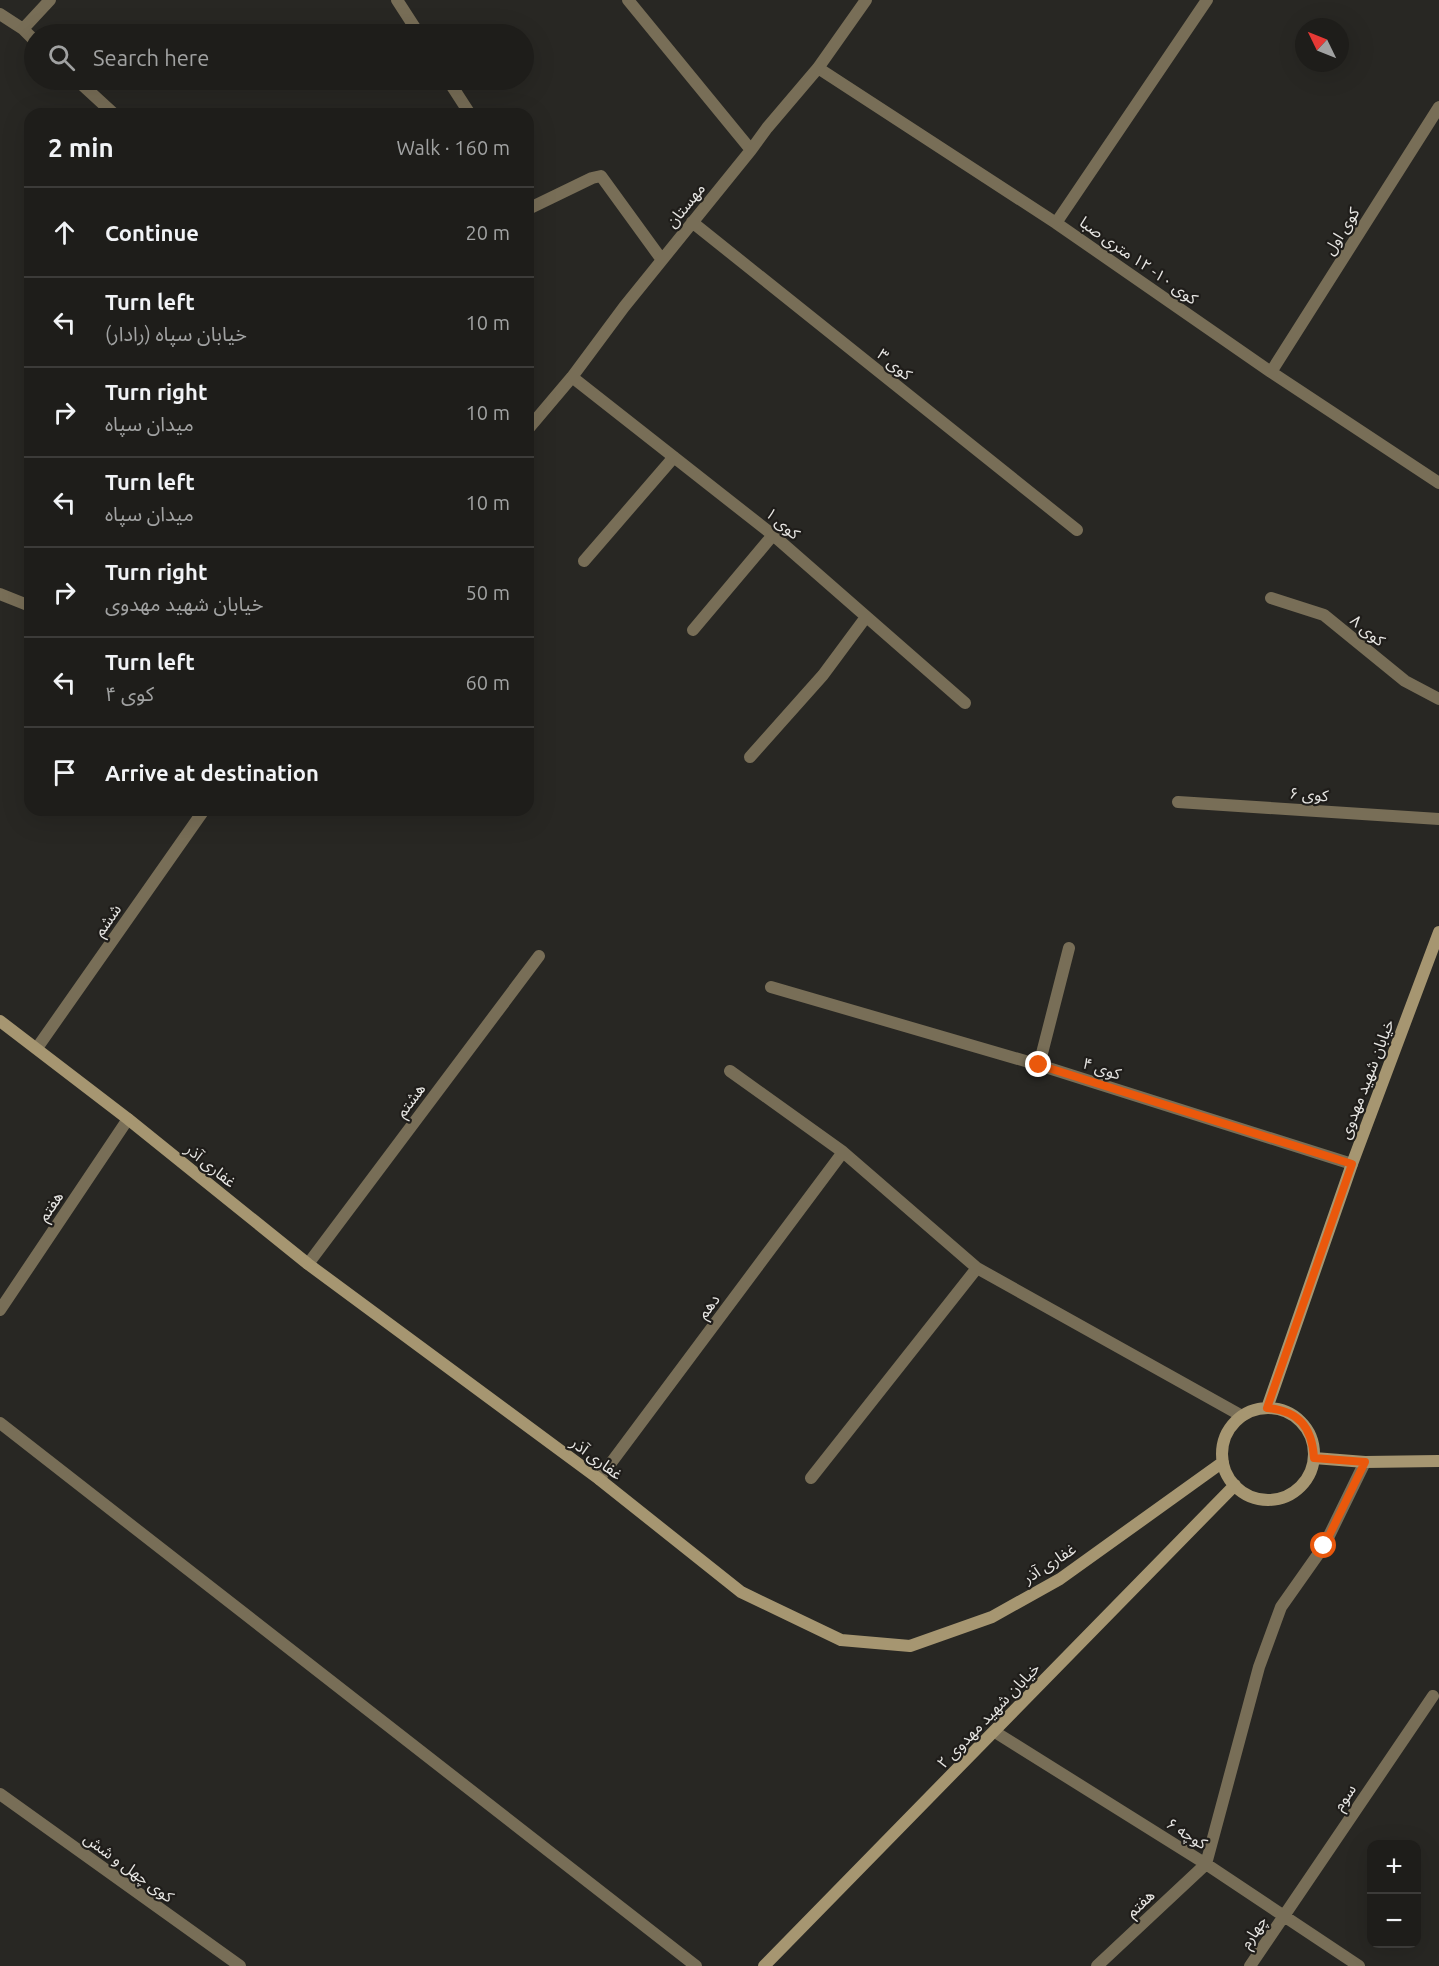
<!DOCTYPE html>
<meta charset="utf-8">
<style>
body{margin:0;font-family:Ubuntu,"Noto Sans Arabic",sans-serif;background:#262623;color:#f1f3f6}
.controls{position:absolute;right:18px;bottom:18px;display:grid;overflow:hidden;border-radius:12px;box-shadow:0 6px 24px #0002}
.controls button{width:54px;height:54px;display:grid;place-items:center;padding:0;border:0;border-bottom:2px solid #3c3b39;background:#1e1d1a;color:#f1f3f6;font:30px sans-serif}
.compass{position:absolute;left:1295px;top:18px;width:54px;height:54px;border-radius:50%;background:#1e1d1a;box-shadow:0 6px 24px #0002;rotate:313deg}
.stop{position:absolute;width:18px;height:18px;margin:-14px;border:4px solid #ea580c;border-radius:50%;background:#fff}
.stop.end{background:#ea580c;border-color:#fff;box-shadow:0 2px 6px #0008}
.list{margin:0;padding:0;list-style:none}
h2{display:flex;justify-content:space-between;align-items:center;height:78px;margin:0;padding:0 24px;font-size:26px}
h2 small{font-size:20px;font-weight:400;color:#a1a2a2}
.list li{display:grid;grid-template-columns:39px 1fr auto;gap:18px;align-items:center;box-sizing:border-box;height:90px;padding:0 24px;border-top:2px solid #3c3b39}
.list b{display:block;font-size:22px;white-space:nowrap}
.list p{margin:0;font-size:20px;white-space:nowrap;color:#a1a2a2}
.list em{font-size:20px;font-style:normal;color:#a1a2a2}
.icon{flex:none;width:33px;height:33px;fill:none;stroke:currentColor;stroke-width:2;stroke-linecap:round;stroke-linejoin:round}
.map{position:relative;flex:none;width:1439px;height:1966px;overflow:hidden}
.search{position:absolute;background:#1e1d1a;box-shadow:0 6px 24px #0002;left:24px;top:24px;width:510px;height:66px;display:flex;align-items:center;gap:15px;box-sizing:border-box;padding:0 21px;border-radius:33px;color:#a1a2a2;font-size:22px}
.panel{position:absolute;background:#1e1d1a;box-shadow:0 6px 24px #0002;left:24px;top:108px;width:510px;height:708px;border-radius:18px}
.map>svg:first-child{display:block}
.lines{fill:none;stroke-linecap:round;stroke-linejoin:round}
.street{stroke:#786e57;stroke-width:12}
.secondary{stroke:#a69671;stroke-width:12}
.route{stroke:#ea580c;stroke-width:8}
.labels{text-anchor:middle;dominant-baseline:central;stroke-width:4.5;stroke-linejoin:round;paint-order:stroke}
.street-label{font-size:16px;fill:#e7e6e3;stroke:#1f1d1a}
</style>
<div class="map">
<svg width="1439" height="1966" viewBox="0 0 1439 1966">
<rect width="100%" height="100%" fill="#282723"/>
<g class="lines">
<!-- street -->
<path class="street" d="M 397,0 L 419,34
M 628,0 L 751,150
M 0,14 L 23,29 L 34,40
M 23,29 L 50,0
M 818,68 L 1056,223 L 1271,372 L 1439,483
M 77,80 L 114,114
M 448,80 L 470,114
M 528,209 L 592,178 L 601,176 L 662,260
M 692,222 L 1077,530
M 1056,223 L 1207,0
M 1271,372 L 1439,107
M 572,377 L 773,535 L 965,703
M 528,429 L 572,377 L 624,307 L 751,150 L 767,128 L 818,68 L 866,0
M 584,561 L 674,457
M 0,594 L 30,606
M 1271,598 L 1324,615 L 1405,681 L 1439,699
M 693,630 L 773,535
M 750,757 L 823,675 L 866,617
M 1178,802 L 1439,819
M 771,987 L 1039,1065 L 1352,1164
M 37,1048 L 204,810
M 1039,1065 L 1069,948
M 730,1071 L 843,1152 L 977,1268 L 1242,1416
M 308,1264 L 539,956
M 0,1310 L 128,1119
M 0,1423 L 696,1966
M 811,1478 L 977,1268
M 599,1479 L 843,1152
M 995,1732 L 1206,1864 L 1359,1966
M 0,1794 L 240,1966
M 1097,1966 L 1206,1864 L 1259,1667 L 1281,1607 L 1324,1546 L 1365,1462
M 1250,1966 L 1433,1696"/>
<!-- secondary -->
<path class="secondary" d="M 0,1021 L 128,1119 L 308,1264 L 599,1479 L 741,1592 L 841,1640 L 910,1646 L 992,1617 L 1060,1579 L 1223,1462
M 1267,1408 L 1352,1164 L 1439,932
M1222 1454a46 46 0 1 1 92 0a46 46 0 1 1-92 0Z
M 1314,1458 L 1365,1462 L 1439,1461
M 764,1966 L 1235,1485"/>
</g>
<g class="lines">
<!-- route -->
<path class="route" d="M 1039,1065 L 1352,1164 L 1267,1408 C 1299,1411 1312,1427 1314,1458 L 1365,1462 L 1324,1546"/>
</g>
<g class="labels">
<!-- street labels -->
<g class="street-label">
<text transform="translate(685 205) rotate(-51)">مهستان</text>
<text transform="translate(1341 231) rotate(-58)">کوی اول</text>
<text transform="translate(1139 260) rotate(35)">کوی ۱۰- ۱۲ متری صبا</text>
<text transform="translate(895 364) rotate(39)">کوی ۳</text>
<text transform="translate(783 523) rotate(40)">کوی ۱</text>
<text transform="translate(1368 630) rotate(39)">کوی ۸</text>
<text transform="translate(1309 794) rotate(4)">کوی ۶</text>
<text transform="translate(107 920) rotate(-55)">ششم</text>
<text transform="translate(1102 1068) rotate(18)">کوی ۴</text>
<text transform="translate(1366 1079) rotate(-69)">خیابان شهید مهدوی</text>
<text transform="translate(410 1100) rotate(-53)">هشتم</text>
<text transform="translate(211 1165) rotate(39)">غفاری آذر</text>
<text transform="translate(50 1206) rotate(-56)">هفتم</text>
<text transform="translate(708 1306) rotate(-53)">دهم</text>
<text transform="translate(597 1458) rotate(37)">غفاری آذر</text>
<text transform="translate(1049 1563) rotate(-33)">غفاری آذر</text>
<text transform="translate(988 1715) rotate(-46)">خیابان شهید مهدوی ۲</text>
<text transform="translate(1344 1797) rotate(-56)">سوم</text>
<text transform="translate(1187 1833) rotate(32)">کوچه ۶</text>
<text transform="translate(129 1867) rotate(36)">کوی چهل و شش</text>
<text transform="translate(1140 1903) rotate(-43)">هفتم</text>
<text transform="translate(1253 1932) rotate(-57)">چهارم</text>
</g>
</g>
</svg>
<div class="controls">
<button>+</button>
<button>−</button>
</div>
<svg class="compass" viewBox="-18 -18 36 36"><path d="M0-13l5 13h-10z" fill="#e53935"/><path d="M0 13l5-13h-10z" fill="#a1a2a2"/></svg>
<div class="stop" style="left:1324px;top:1546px"></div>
<div class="stop end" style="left:1039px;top:1065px"></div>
<div class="search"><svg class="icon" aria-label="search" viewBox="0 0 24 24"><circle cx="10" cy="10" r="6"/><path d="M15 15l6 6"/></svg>Search here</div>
<section class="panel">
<h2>2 min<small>Walk · 160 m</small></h2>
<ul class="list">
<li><svg class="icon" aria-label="ahead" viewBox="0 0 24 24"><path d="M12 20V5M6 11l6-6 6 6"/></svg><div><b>Continue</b></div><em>20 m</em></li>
<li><svg class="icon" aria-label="left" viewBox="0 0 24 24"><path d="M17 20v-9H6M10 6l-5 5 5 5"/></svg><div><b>Turn left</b><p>خیابان سپاه (رادار)</p></div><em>10 m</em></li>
<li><svg class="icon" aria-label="right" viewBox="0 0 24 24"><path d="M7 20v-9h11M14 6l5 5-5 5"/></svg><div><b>Turn right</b><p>میدان سپاه</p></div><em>10 m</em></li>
<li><svg class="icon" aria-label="left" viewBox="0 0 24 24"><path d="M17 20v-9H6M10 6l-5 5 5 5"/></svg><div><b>Turn left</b><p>میدان سپاه</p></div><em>10 m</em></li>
<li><svg class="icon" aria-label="right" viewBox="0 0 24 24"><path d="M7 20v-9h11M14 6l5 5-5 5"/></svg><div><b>Turn right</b><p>خیابان شهید مهدوی</p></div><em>50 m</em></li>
<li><svg class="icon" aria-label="left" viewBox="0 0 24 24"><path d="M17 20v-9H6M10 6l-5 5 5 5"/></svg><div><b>Turn left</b><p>کوی ۴</p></div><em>60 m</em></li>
<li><svg class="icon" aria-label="arrive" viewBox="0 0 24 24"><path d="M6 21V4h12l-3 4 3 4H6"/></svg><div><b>Arrive at destination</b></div></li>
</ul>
</section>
</div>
